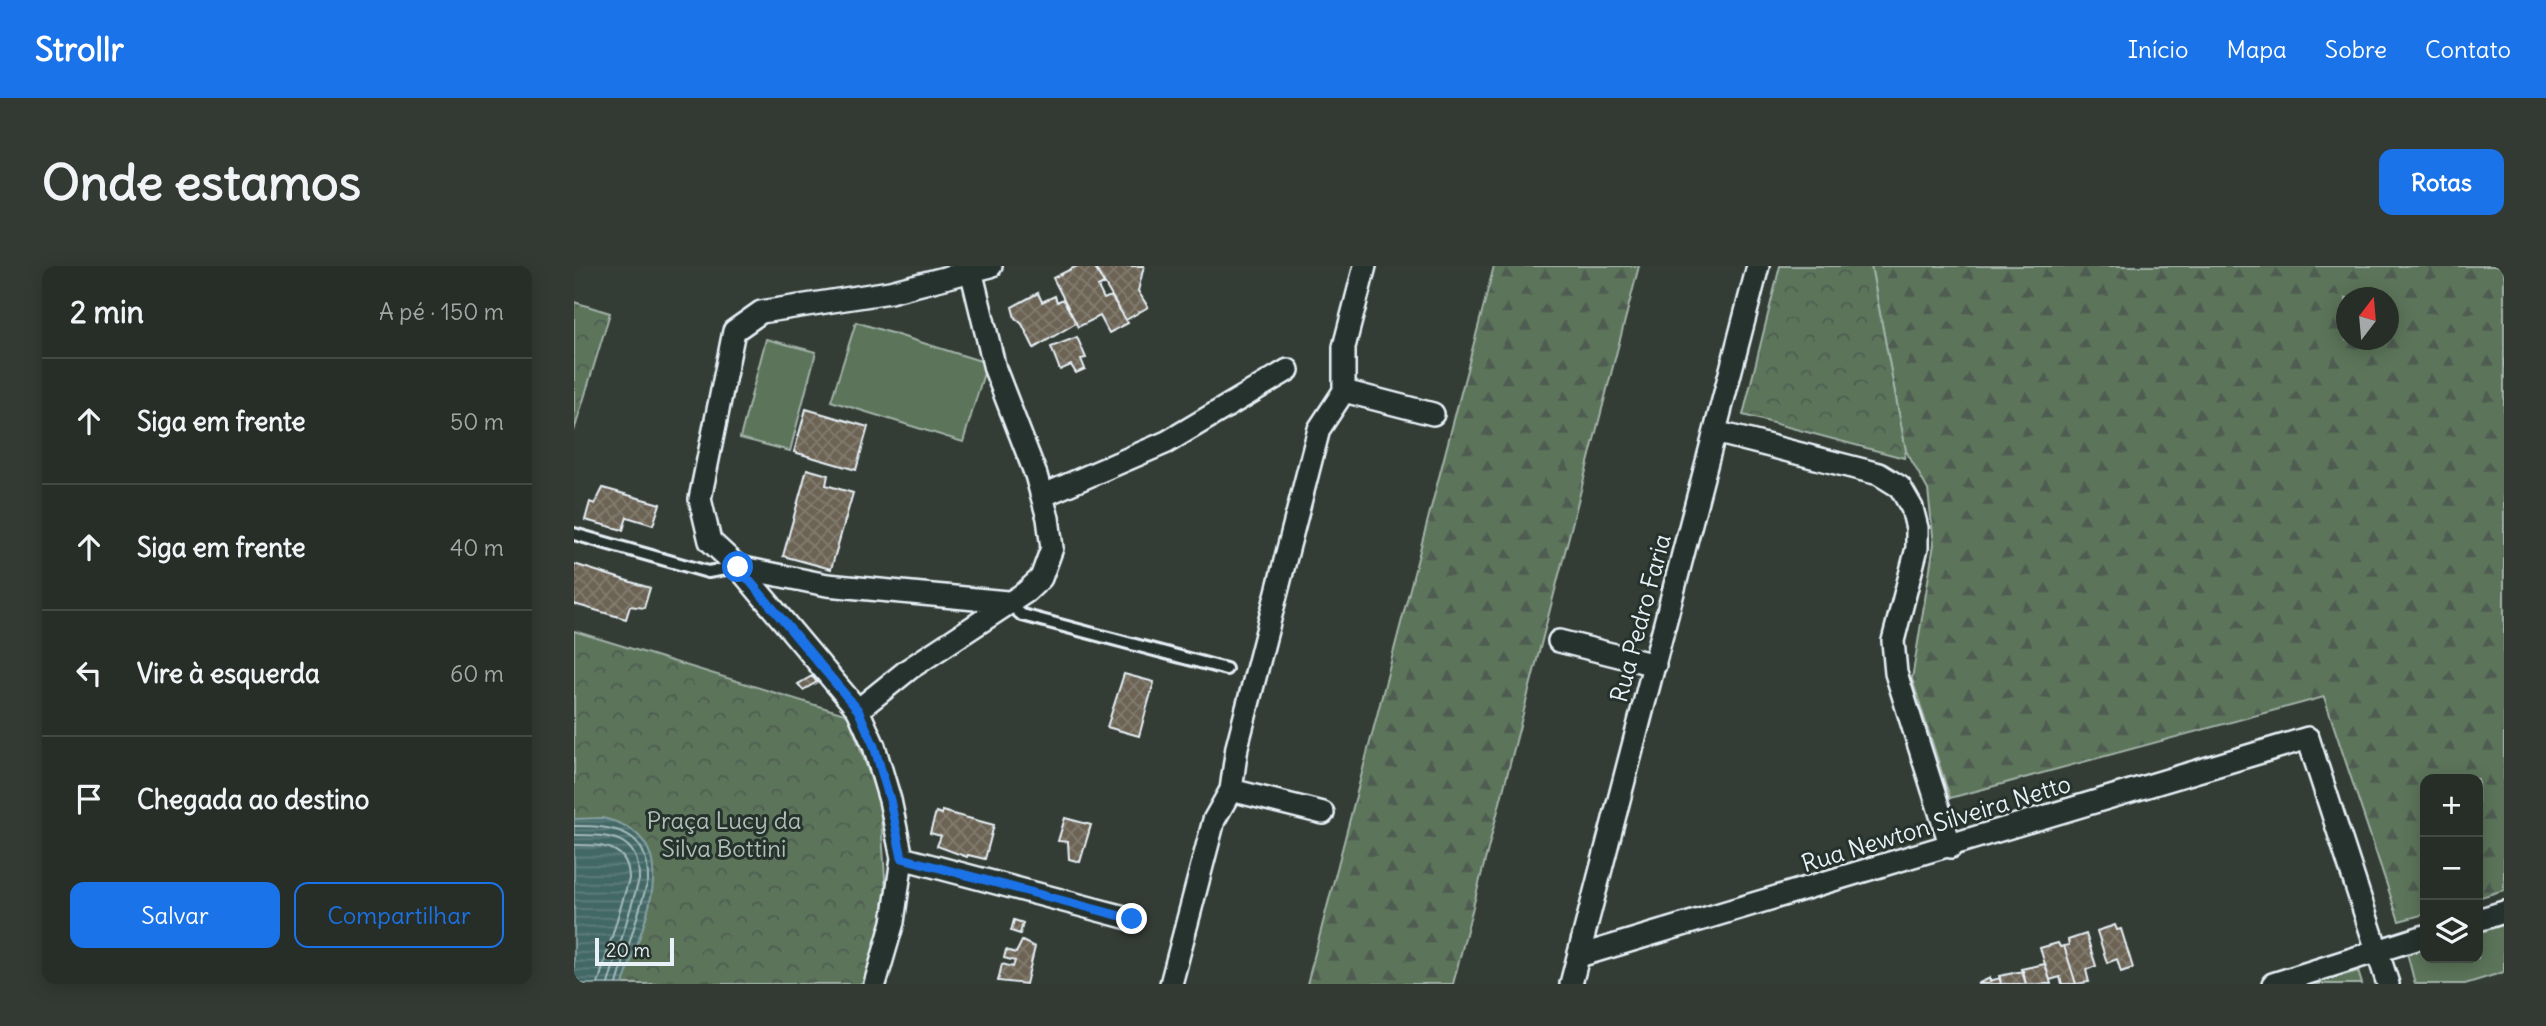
<!DOCTYPE html>
<html lang="pt">
<meta charset="utf-8">
<style>
body{margin:0;font-family:Delius,sans-serif;background:#333a34;color:#f1f3f6}
.controls{position:absolute;right:21px;bottom:21px;display:grid;overflow:hidden;border-radius:14px;box-shadow:0 4px 18px #0003}
.controls button{width:63px;height:63px;display:grid;place-items:center;padding:0;border:0;border-bottom:2px solid #434a45;background:#272e28;color:#f1f3f6;font:35px sans-serif}
.compass{position:absolute;left:1762px;top:21px;width:63px;height:63px;border-radius:50%;background:#272e28;box-shadow:0 4px 18px #0003;rotate:16deg}
.scale{position:absolute;left:21px;bottom:18px;width:79px;box-sizing:border-box;padding-left:7px;border:4px solid #e8f1f8;border-top:0;font-size:19px;line-height:24px;white-space:nowrap;color:#e8f1f8;-webkit-text-stroke:5px #26332d;paint-order:stroke}
.stop{position:absolute;width:21px;height:21px;margin:-16px;border:5px solid #1a73e8;border-radius:50%;background:#fff}
.stop.end{background:#1a73e8;border-color:#fff;box-shadow:0 2px 7px #0008}
.list{margin:0;padding:0;list-style:none}
h2{display:flex;justify-content:space-between;align-items:center;height:91px;margin:0;padding:0 28px;font-size:30px}
h2 small{font-size:23px;font-weight:400;color:#a4a8a8}
.list li{display:grid;grid-template-columns:46px 1fr auto;gap:21px;align-items:center;box-sizing:border-box;height:126px;padding:0 28px;border-top:2px solid #434a45}
.list b{display:block;font-size:26px;white-space:nowrap}
.list em{font-size:23px;font-style:normal;color:#a4a8a8}
.actions{display:flex;gap:14px;padding:21px 28px}
.actions a{flex:1;padding:16px 0;border:2px solid #1a73e8;border-radius:14px;text-align:center;font-size:24px;color:#1a73e8}
.actions .main{background:#1a73e8;color:#fff}
.icon{flex:none;width:38px;height:38px;fill:none;stroke:currentColor;stroke-width:2;stroke-linecap:round;stroke-linejoin:round}
.map{position:relative;flex:none;width:1930px;height:718px;overflow:hidden;border-radius:14px}
header{display:flex;align-items:center;gap:42px;box-sizing:border-box;height:98px;padding:0 35px;background:#1a73e8;color:#fff}
header strong{font-size:33px}
nav{display:flex;gap:38px;margin-inline-start:auto;font-size:24px}
.intro{display:flex;align-items:center;justify-content:space-between;box-sizing:border-box;height:168px;padding:0 42px}
h1{margin:0;font-size:49px}
.button{padding:18px 32px;border-radius:14px;background:#1a73e8;color:#fff;font-size:24px;font-weight:700}
main{display:flex;gap:42px;padding:0 42px}
aside{flex:1;background:#272e28;border-radius:14px;box-shadow:0 4px 18px #0003}
.map>svg:first-child{display:block}
.grass{fill:#5b745a;stroke:#a2b2a9;stroke-width:2}
.forest{fill:url(#forest-firs);stroke:#a2b2a9;stroke-width:2;fill-rule:evenodd}
.park{fill:url(#park-crowns);stroke:#a2b2a9;stroke-width:2}
.water{fill:url(#water-rules);stroke:#859fa0;stroke-width:2}
.lines{fill:none;stroke-linecap:round;stroke-linejoin:round}
.shore{stroke:#a6babe;stroke-width:2}
.building{fill:url(#building-cross-hatch);stroke:#e8f1f8;stroke-width:2}
.lane-casing{stroke:#e8f1f8;stroke-width:16}
.street-casing{stroke:#e8f1f8;stroke-width:26}
.lane{stroke:#26332d;stroke-width:10}
.street{stroke:#26332d;stroke-width:21}
.route{stroke:#1a73e8;stroke-width:9}
.labels{text-anchor:middle;dominant-baseline:central;stroke-width:6;stroke-linejoin:round;paint-order:stroke}
.street-label{font-size:24px;fill:#e8f1f8;stroke:#26332d}
.park-label{font-size:24px;fill:#b0bfb9;stroke:#26332d}
</style>
<header>
<strong>Strollr</strong>
<nav><a>Início</a><a>Mapa</a><a>Sobre</a><a>Contato</a></nav>
</header>
<div class="intro"><h1>Onde estamos</h1><a class="button">Rotas</a></div>
<main>
<aside>
<h2>2 min<small>A pé · 150 m</small></h2>
<ul class="list">
<li><svg class="icon" aria-label="ahead" viewBox="0 0 24 24"><path d="M12 20V5M6 11l6-6 6 6"/></svg><div><b>Siga em frente</b></div><em>50 m</em></li>
<li><svg class="icon" aria-label="ahead" viewBox="0 0 24 24"><path d="M12 20V5M6 11l6-6 6 6"/></svg><div><b>Siga em frente</b></div><em>40 m</em></li>
<li><svg class="icon" aria-label="left" viewBox="0 0 24 24"><path d="M17 20v-9H6M10 6l-5 5 5 5"/></svg><div><b>Vire à esquerda</b></div><em>60 m</em></li>
<li><svg class="icon" aria-label="arrive" viewBox="0 0 24 24"><path d="M6 21V4h12l-3 4 3 4H6"/></svg><div><b>Chegada ao destino</b></div></li>
</ul>
<div class="actions"><a class="main">Salvar</a><a>Compartilhar</a></div>
</aside>
<div class="map">
<svg width="1930" height="718" viewBox="0 0 1930 718">
<defs>
<pattern id="forest-firs" width="22" height="20" patternUnits="userSpaceOnUse" patternTransform="scale(1.75)"><rect width="22" height="20" fill="#5b745a"/><path d="M5 1l3.5 6h-7zM16 11l3.5 6h-7z" fill="#4f5c51"/></pattern>
<pattern id="park-crowns" width="20" height="18" patternUnits="userSpaceOnUse" patternTransform="scale(1.75)"><rect width="20" height="18" fill="#5b745a"/><path d="M2 6a3 3 0 1 1 6 0M12 15a3 3 0 1 1 6 0" fill="none" stroke="#4f5c51"/></pattern>
<pattern id="water-rules" width="6" height="5" patternUnits="userSpaceOnUse" patternTransform="scale(1.75)"><rect width="6" height="5" fill="#436866"/><path d="M0 2.5h6" fill="none" stroke="#5e7e7d"/></pattern>
<pattern id="building-cross-hatch" width="8" height="8" patternUnits="userSpaceOnUse" patternTransform="scale(1.75)"><rect width="8" height="8" fill="#6c6455"/><path d="M0 0l8 8M0 8l8-8" fill="none" stroke="#817b6e"/></pattern>
</defs>
<rect width="100%" height="100%" fill="#343d35"/>
<filter id="ink" filterUnits="userSpaceOnUse"><feTurbulence type="fractalNoise" baseFrequency=".0143" numOctaves="2"/><feDisplacementMap in="SourceGraphic" scale="14" xChannelSelector="R" yChannelSelector="G"/><feConvolveMatrix kernelMatrix="1 2 1 2 8 2 1 2 1" color-interpolation-filters="sRGB"/></filter>
<g filter="url(#ink)">
<!-- grass -->
<path class="grass" d="M 282,56 L 413,97 L 389,176 L 257,135 Z
M 192,73 L 242,86 L 216,185 L 166,172 Z
M 1930,657 L 1930,706 L 1891,718 L 1841,718 L 1833,687 L 1851,681 L 1851,692 L 1904,692 L 1904,665 Z
M 1784,705 L 1788,718 L 1738,718 Z"/>
<!-- forest -->
<path class="forest" d="M 920,0 L 1065,0 L 879,718 L 733,718 Z
M 1297,0 L 1930,0 L 1930,624 L 1904,632 L 1904,513 L 1851,513 L 1851,648 L 1825,655 L 1750,431 L 1376,532 L 1338,413 L 1360,278 L 1354,224 L 1332,185 ZM 1772,32 L 1814,32 L 1814,74 L 1772,74 Z"/>
<!-- park -->
<path class="park" d="M 1206,0 L 1297,0 L 1332,185 L 1330,192 L 1169,149 Z
M 0,36 L 36,47 L 0,165 Z
M 0,365 L 274,449 L 306,537 L 314,657 L 296,718 L 0,718 Z"/>
<!-- water -->
<path class="water" d="M 28,552 C 117,571 67,661 49,718 L 0,718 L 0,553 Z"/>
<g class="lines">
<!-- shore -->
<path class="shore" d="M 0,560 C 42,560 75,564 74,615 L 43,718
M 0,569 C 35,569 66,569 65,614 L 34,718
M 0,579 C 26,579 55,578 55,613 L 24,718"/>
</g>
<!-- building -->
<path class="building" d="M 503,0 L 520,0 L 530,18 L 524,21 L 530,33 L 537,30 L 554,57 L 535,67 L 526,50 L 504,61 L 479,12 Z
M 520,0 L 570,0 L 564,25 L 574,41 L 552,54 Z
M 464,27 L 468,36 L 481,30 L 483,36 L 489,33 L 502,57 L 460,82 L 448,58 L 441,52 L 438,41 Z
M 503,71 L 512,92 L 507,93 L 511,103 L 502,107 L 497,99 L 486,104 L 477,81 Z
M 232,143 L 294,161 L 282,204 L 220,186 Z
M 233,203 L 254,209 L 252,219 L 279,227 L 257,303 L 209,290 Z
M 29,222 L 86,238 L 79,259 L 53,251 L 49,264 L 11,254 L 16,236 L 21,238 Z
M 0,298 L 76,322 L 70,342 L 56,340 L 52,353 L 0,338 Z
M 550,408 L 580,416 L 565,470 L 533,461 Z
M 238,410 L 243,416 L 229,424 L 224,418 Z
M 368,545 L 420,559 L 411,593 L 394,589 L 393,591 L 363,580 L 367,570 L 356,567 L 362,546 L 368,548 Z
M 491,552 L 517,559 L 506,596 L 495,593 L 494,576 L 484,575 Z
M 440,654 L 449,657 L 446,668 L 437,665 Z
M 1541,659 L 1543,664 L 1547,663 L 1559,702 L 1547,706 L 1543,693 L 1533,697 L 1523,665 Z
M 1512,668 L 1522,700 L 1512,704 L 1515,716 L 1502,718 L 1490,680 L 1495,679 L 1494,674 Z
M 448,675 L 461,681 L 452,718 L 424,715 L 428,698 L 439,701 L 441,695 L 430,692 L 432,684 L 442,687 Z
M 1484,677 L 1486,681 L 1490,680 L 1502,718 L 1488,718 L 1486,711 L 1476,714 L 1466,682 Z
M 1471,698 L 1477,718 L 1452,718 L 1447,703 Z
M 1449,705 L 1452,718 L 1427,718 L 1425,710 Z
M 1416,712 L 1416,715 L 1426,712 L 1427,718 L 1403,718 Z"/>
<g class="lines">
<!-- lane casing -->
<g class="lane-casing">
<path id="lane" d="M 0,268 L 134,306 L 163,301
M 433,336 L 448,349 L 652,403"/>
</g>
<!-- street casing -->
<g class="street-casing">
<path id="street" d="M 770,125 L 859,148
M 1141,166 L 1305,208 L 1326,221 L 1338,242 L 1343,262 L 1343,282 L 1319,375 L 1322,407 L 1377,581
M 468,230 L 593,176 L 714,104
M 164,301 L 253,319 L 433,336
M 985,375 L 1081,399
M 284,444 L 335,403 L 452,326 L 467,312 L 478,282 L 474,252 L 462,209 L 421,103 L 396,0
M 657,524 L 749,547
M 328,592 L 558,653
M 1904,654 L 1930,646
M 1005,690 L 1734,472 L 1814,718
M 301,718 L 319,656 L 328,592 L 316,534 L 300,480 L 284,444 L 164,301 L 136,275 L 126,233 L 160,65 L 187,46 L 316,26 L 417,0
M 597,718 L 640,554 L 657,524 L 663,481 L 745,163 L 770,125 L 770,81 L 791,0
M 997,718 L 1184,0
M 1699,718 L 1851,670"/>
</g>
<!-- lane -->
<use href="#lane" class="lane"/>
<!-- street -->
<use href="#street" class="street"/>
</g>
</g>
<g class="lines" filter="url(#ink)">
<!-- route -->
<path class="route" d="M 164,301 L 284,444 L 300,480 L 316,534 L 328,592 L 558,653"/>
</g>
<g class="labels">
<!-- street labels -->
<g class="street-label">
<text transform="translate(1066 352) rotate(-75)">Rua Pedro Faria</text>
<text transform="translate(1362 557) rotate(-17)">Rua Newton Silveira Netto</text>
</g>
<!-- park labels -->
<g class="park-label">
<text x="150" y="554">Praça Lucy da<tspan x="150" dy="28">Silva Bottini</tspan></text>
</g>
</g>
</svg>
<div class="controls">
<button>+</button>
<button>−</button>
<button><svg class="icon" aria-label="layers" viewBox="0 0 24 24"><path d="M12 4l9 5-9 5-9-5zM3 14l9 5 9-5"/></svg></button>
</div>
<svg class="compass" viewBox="-18 -18 36 36"><path d="M0-13l5 13h-10z" fill="#e53935"/><path d="M0 13l5-13h-10z" fill="#a4a8a8"/></svg>
<div class="scale">20 m</div>
<div class="stop" style="left:164px;top:301px"></div>
<div class="stop end" style="left:558px;top:653px"></div>
</div>
</main>
